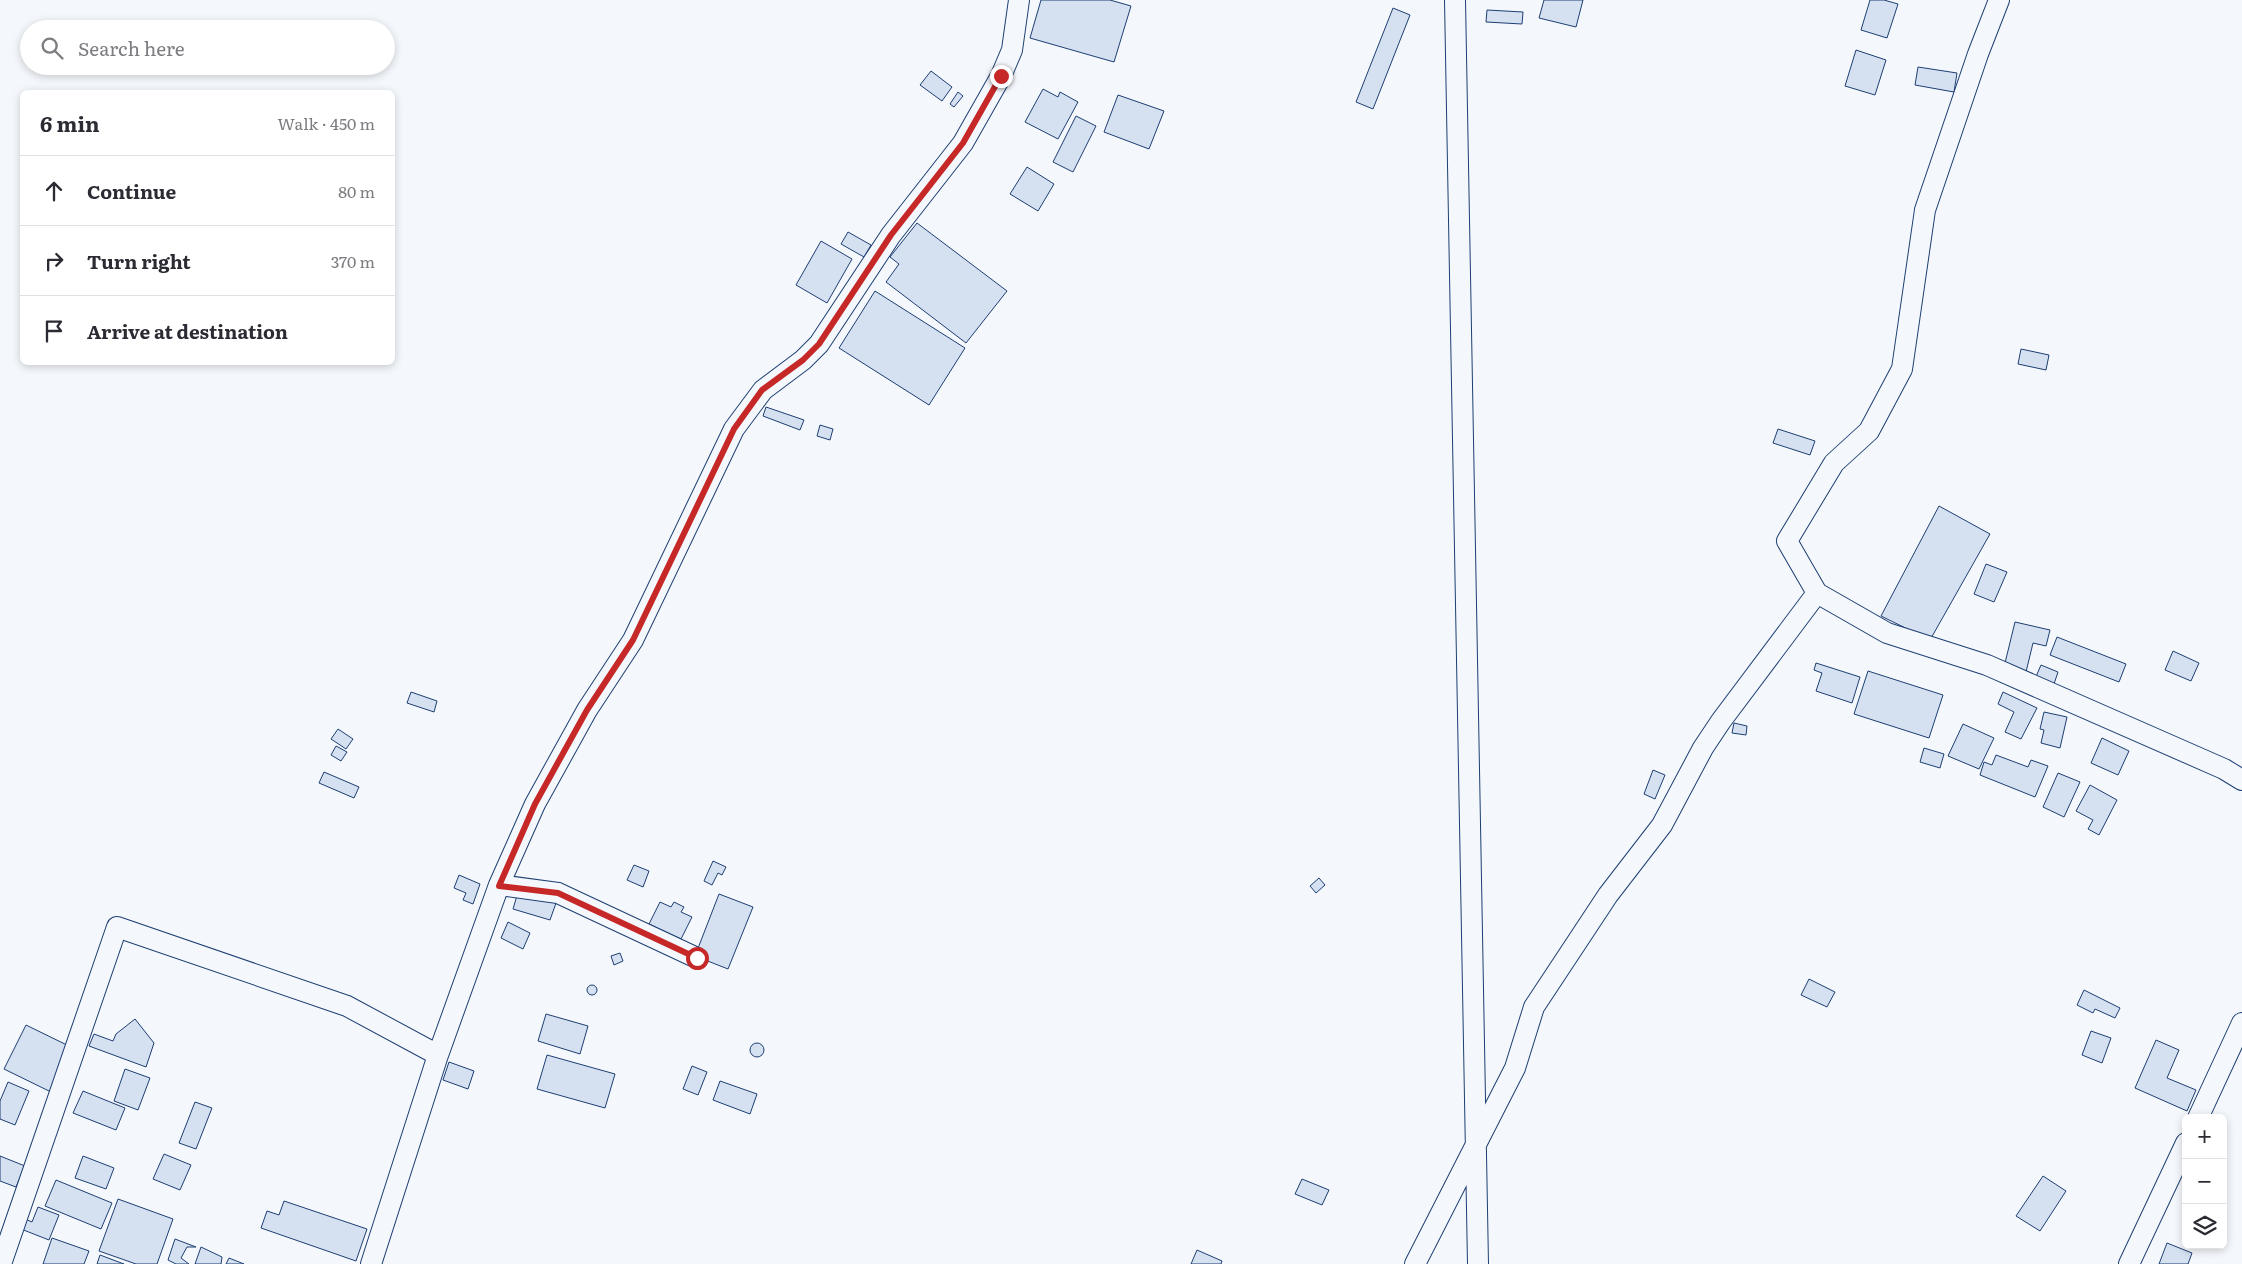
<!DOCTYPE html>
<meta charset="utf-8">
<style>
body{margin:0;font-family:Literata,serif;background:#f7f7f7;color:#2b2b33}
.controls{position:absolute;right:15px;bottom:15px;display:grid;overflow:hidden;border-radius:8px;box-shadow:0 2px 8px #0003}
.controls button{width:45px;height:45px;display:grid;place-items:center;padding:0;border:0;border-bottom:1px solid #e1e1e2;background:#fff;color:#2b2b33;font:25px sans-serif}
.stop{position:absolute;width:15px;height:15px;margin:-11px;border:4px solid #c62828;border-radius:50%;background:#fff}
.stop.end{background:#c62828;border-color:#fff;box-shadow:0 1px 5px #0008}
.list{margin:0;padding:0;list-style:none}
h2{display:flex;justify-content:space-between;align-items:center;height:65px;margin:0;padding:0 20px;font-size:21px}
h2 small{font-size:16px;font-weight:400;color:#7c7c81}
.list li{display:grid;grid-template-columns:32px 1fr auto;gap:15px;align-items:center;box-sizing:border-box;height:70px;padding:0 20px;border-top:1px solid #e1e1e2}
.list b{display:block;font-size:19px;white-space:nowrap}
.list em{font-size:16px;font-style:normal;color:#7c7c81}
.icon{flex:none;width:28px;height:28px;fill:none;stroke:currentColor;stroke-width:2;stroke-linecap:round;stroke-linejoin:round}
.map{position:relative;flex:none;width:2242px;height:1264px;overflow:hidden}
.search{position:absolute;background:#fff;box-shadow:0 2px 8px #0003;left:20px;top:20px;width:375px;height:55px;display:flex;align-items:center;gap:12px;box-sizing:border-box;padding:0 18px;border-radius:28px;color:#7c7c81;font-size:19px}
.panel{position:absolute;background:#fff;box-shadow:0 2px 8px #0003;left:20px;top:90px;width:375px;height:275px;border-radius:8px}
.map>svg:first-child{display:block}
.building{fill:#d5e0f0;stroke:#1d3f73}
.lines{fill:none;stroke-linecap:round;stroke-linejoin:round}
.minor-casing{stroke:#1d3f73;stroke-width:22}
.minor{stroke:#f4f7fb;stroke-width:20}
.route{stroke:#c62828;stroke-width:6}
</style>
<div class="map">
<svg width="2242" height="1264" viewBox="0 0 2242 1264">
<rect width="100%" height="100%" fill="#f4f7fb"/>
<!-- building -->
<path class="building" d="M 1041,0 L 1110,0 L 1131,6 L 1114,62 L 1030,38 Z
M 1544,0 L 1583,0 L 1576,27 L 1539,18 Z
M 1870,0 L 1884,0 L 1898,4 L 1887,38 L 1861,30 Z
M 1393,8 L 1410,15 L 1373,109 L 1356,102 Z
M 1487,10 L 1523,12 L 1522,24 L 1486,22 Z
M 1856,50 L 1886,60 L 1875,95 L 1845,86 Z
M 1918,67 L 1957,73 L 1954,92 L 1915,85 Z
M 931,71 L 952,87 L 942,101 L 920,85 Z
M 1043,89 L 1058,97 L 1060,92 L 1078,102 L 1058,139 L 1025,122 Z
M 958,92 L 963,96 L 954,107 L 950,104 Z
M 1118,95 L 1164,111 L 1149,149 L 1104,132 Z
M 1076,116 L 1096,126 L 1073,172 L 1053,162 Z
M 1027,167 L 1054,184 L 1038,211 L 1010,194 Z
M 917,223 L 1007,291 L 966,343 L 886,282 L 899,264 L 890,257 Z
M 848,232 L 871,245 L 864,257 L 841,244 Z
M 821,241 L 852,259 L 827,303 L 796,285 Z
M 875,291 L 965,348 L 929,405 L 839,348 Z
M 2021,349 L 2049,355 L 2046,370 L 2018,364 Z
M 766,407 L 804,420 L 800,430 L 763,416 Z
M 820,425 L 833,429 L 830,440 L 817,436 Z
M 1778,429 L 1815,441 L 1810,455 L 1773,443 Z
M 1939,506 L 1990,534 L 1930,640 L 1881,616 Z
M 1986,564 L 2007,572 L 1994,602 L 1974,594 Z
M 2015,622 L 2050,630 L 2046,646 L 2033,643 L 2026,672 L 2004,667 Z
M 2057,637 L 2126,664 L 2119,682 L 2050,655 Z
M 2173,651 L 2199,663 L 2191,681 L 2165,670 Z
M 1816,663 L 1860,677 L 1852,703 L 1816,691 L 1822,673 L 1814,670 Z
M 2041,665 L 2058,672 L 2053,687 L 2035,679 Z
M 1868,671 L 1943,695 L 1929,738 L 1854,714 Z
M 411,692 L 437,701 L 434,712 L 407,703 Z
M 2003,692 L 2037,708 L 2021,739 L 2005,732 L 2014,712 L 1998,704 Z
M 2044,712 L 2067,717 L 2060,748 L 2041,743 L 2044,730 L 2040,729 Z
M 1734,723 L 1747,726 L 1746,735 L 1732,733 Z
M 1963,724 L 1994,738 L 1979,769 L 1948,756 Z
M 338,729 L 353,739 L 346,749 L 331,739 Z
M 2102,738 L 2129,751 L 2118,775 L 2091,763 Z
M 336,746 L 347,752 L 341,761 L 331,755 Z
M 1924,748 L 1944,754 L 1940,768 L 1920,762 Z
M 1996,755 L 2028,767 L 2031,760 L 2048,766 L 2035,797 L 1980,775 L 1984,762 L 1992,765 Z
M 1653,770 L 1665,775 L 1655,799 L 1644,794 Z
M 324,772 L 359,787 L 354,798 L 319,783 Z
M 2058,773 L 2080,782 L 2064,817 L 2043,807 Z
M 2090,785 L 2117,800 L 2099,835 L 2088,829 L 2093,820 L 2076,811 Z
M 713,861 L 726,867 L 722,875 L 718,873 L 712,885 L 704,881 Z
M 634,865 L 649,871 L 643,887 L 627,880 Z
M 459,875 L 480,884 L 473,904 L 463,900 L 466,893 L 454,888 Z
M 1319,878 L 1325,885 L 1316,893 L 1310,886 Z
M 518,892 L 556,903 L 550,920 L 513,909 Z
M 719,894 L 753,907 L 728,969 L 695,956 Z
M 660,902 L 671,907 L 674,902 L 684,907 L 681,912 L 692,917 L 681,939 L 649,924 Z
M 508,922 L 530,933 L 523,949 L 501,938 Z
M 620,953 L 623,961 L 614,965 L 611,956 Z
M 1809,979 L 1835,992 L 1827,1007 L 1801,995 Z
M587 990a5 5 0 1 1 10 0a5 5 0 1 1-10 0Z
M 2084,990 L 2120,1008 L 2115,1018 L 2095,1009 L 2093,1013 L 2077,1005 Z
M 546,1014 L 588,1026 L 580,1054 L 538,1041 Z
M 135,1019 L 154,1043 L 146,1067 L 89,1046 L 94,1034 L 113,1041 L 116,1034 Z
M 26,1025 L 73,1048 L 51,1092 L 4,1069 Z
M 2091,1031 L 2111,1038 L 2102,1063 L 2082,1055 Z
M 2156,1040 L 2179,1050 L 2167,1078 L 2196,1090 L 2187,1111 L 2135,1088 Z
M750 1050a7 7 0 1 1 14 0a7 7 0 1 1-14 0Z
M 547,1055 L 615,1074 L 605,1108 L 537,1089 Z
M 449,1062 L 474,1071 L 468,1089 L 443,1080 Z
M 692,1066 L 707,1072 L 698,1095 L 683,1089 Z
M 125,1069 L 150,1078 L 138,1110 L 114,1101 Z
M 720,1081 L 757,1094 L 750,1114 L 713,1100 Z
M 8,1082 L 29,1091 L 15,1125 L 0,1119 L 0,1101 Z
M 83,1091 L 125,1108 L 116,1130 L 73,1113 Z
M 195,1102 L 212,1108 L 196,1149 L 179,1143 Z
M 164,1154 L 191,1165 L 180,1190 L 153,1179 Z
M 0,1156 L 25,1166 L 16,1187 L 0,1181 Z
M 83,1156 L 114,1168 L 106,1189 L 75,1178 Z
M 2043,1176 L 2066,1191 L 2040,1231 L 2016,1216 Z
M 1302,1179 L 1329,1190 L 1322,1205 L 1295,1194 Z
M 56,1180 L 112,1203 L 101,1229 L 45,1206 Z
M 118,1199 L 173,1219 L 157,1264 L 136,1264 L 99,1251 Z
M 284,1201 L 367,1229 L 356,1261 L 261,1228 L 267,1211 L 279,1215 Z
M 38,1207 L 59,1215 L 49,1240 L 21,1229 L 25,1219 L 32,1222 Z
M 52,1238 L 89,1251 L 84,1264 L 43,1264 Z
M 175,1239 L 196,1247 L 187,1247 L 181,1258 L 189,1264 L 176,1264 L 168,1260 Z
M 2167,1243 L 2192,1253 L 2188,1264 L 2159,1264 Z
M 201,1247 L 222,1257 L 221,1264 L 195,1264 Z
M 1197,1250 L 1222,1261 L 1221,1264 L 1191,1264 Z
M 100,1255 L 124,1264 L 97,1264 Z
M 229,1258 L 244,1264 L 226,1264 Z"/>
<g class="lines">
<!-- minor casing -->
<g class="minor-casing">
<path id="minor" d="M 1455,0 L 1478,1264
M 1999,0 L 1978,54 L 1925,210 L 1902,369 L 1869,431 L 1834,463 L 1787,541 L 1817,593 L 1887,633 L 1987,665 L 2224,769 L 2242,780
M 499,885 L 558,893 L 697,958
M 2198,1118 L 2242,1023
M 1,1264 L 117,927 L 347,1006 L 438,1055
M 371,1264 L 438,1055 L 499,885 L 535,804 L 587,710 L 633,640 L 734,429 L 763,390 L 803,360 L 819,344 L 891,235 L 963,143 L 1001,76 L 1012,50 L 1019,0
M 1415,1264 L 1515,1068 L 1534,1007 L 1608,895 L 1662,825 L 1703,748 L 1721,721 L 1817,593
M 2129,1264 L 2186,1143"/>
</g>
<!-- minor -->
<use href="#minor" class="minor"/>
</g>
<g class="lines">
<!-- route -->
<path class="route" d="M 697,958 L 558,893 L 499,886 L 535,804 L 587,710 L 633,640 L 734,429 L 762,390 L 803,360 L 819,344 L 891,235 L 963,143 L 1001,76"/>
</g>
</svg>
<div class="controls">
<button>+</button>
<button>−</button>
<button><svg class="icon" aria-label="layers" viewBox="0 0 24 24"><path d="M12 4l9 5-9 5-9-5zM3 14l9 5 9-5"/></svg></button>
</div>
<div class="stop" style="left:697px;top:958px"></div>
<div class="stop end" style="left:1001px;top:76px"></div>
<div class="search"><svg class="icon" aria-label="search" viewBox="0 0 24 24"><circle cx="10" cy="10" r="6"/><path d="M15 15l6 6"/></svg>Search here</div>
<section class="panel">
<h2>6 min<small>Walk · 450 m</small></h2>
<ul class="list">
<li><svg class="icon" aria-label="ahead" viewBox="0 0 24 24"><path d="M12 20V5M6 11l6-6 6 6"/></svg><div><b>Continue</b></div><em>80 m</em></li>
<li><svg class="icon" aria-label="right" viewBox="0 0 24 24"><path d="M7 20v-9h11M14 6l5 5-5 5"/></svg><div><b>Turn right</b></div><em>370 m</em></li>
<li><svg class="icon" aria-label="arrive" viewBox="0 0 24 24"><path d="M6 21V4h12l-3 4 3 4H6"/></svg><div><b>Arrive at destination</b></div></li>
</ul>
</section>
</div>
